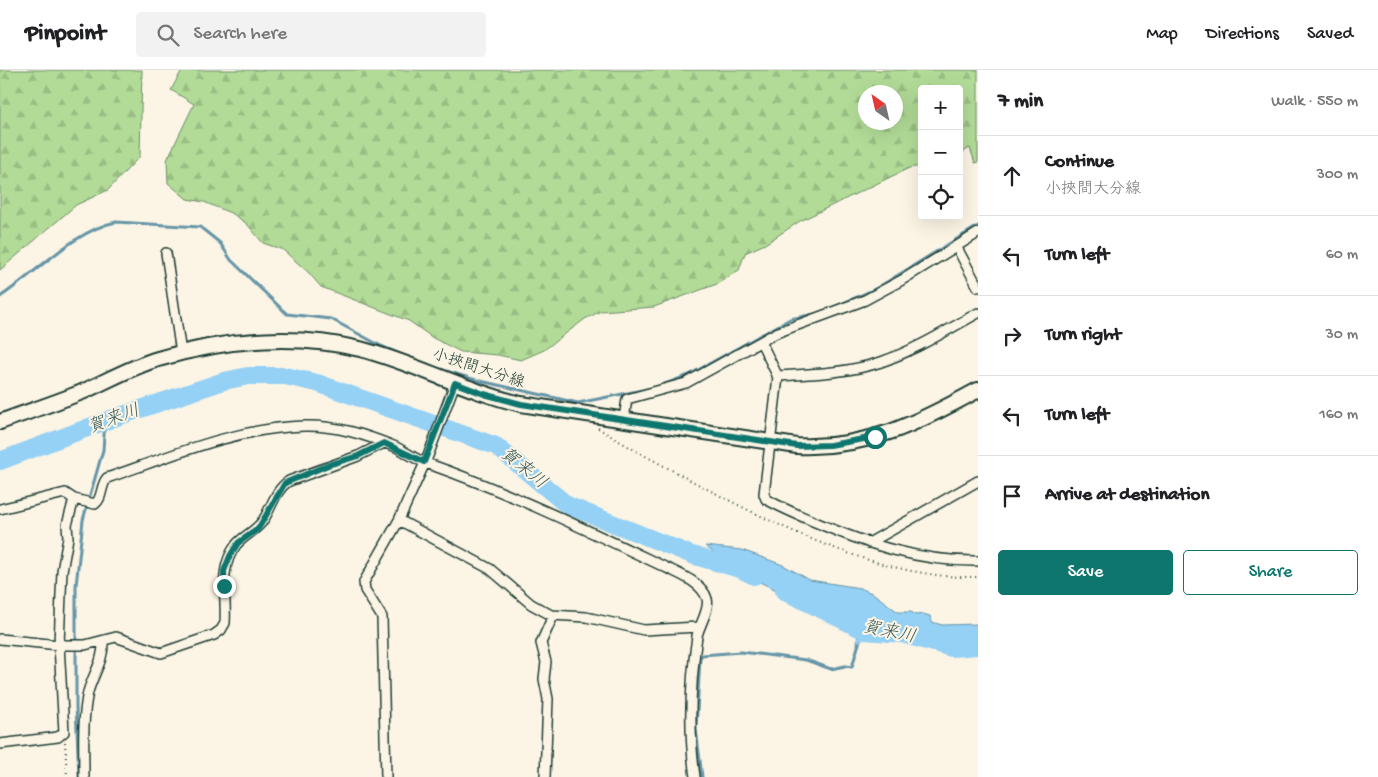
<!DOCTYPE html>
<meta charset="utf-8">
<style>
body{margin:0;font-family:"Gochi Hand","Klee One",sans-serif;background:#f2f2f2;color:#202124}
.controls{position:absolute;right:15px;top:15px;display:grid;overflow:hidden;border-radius:5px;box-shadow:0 5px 20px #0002}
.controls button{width:45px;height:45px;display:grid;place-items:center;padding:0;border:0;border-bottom:1px solid #e0e0e0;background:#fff;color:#202124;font:25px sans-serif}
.compass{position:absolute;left:858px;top:15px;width:45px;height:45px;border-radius:50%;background:#fff;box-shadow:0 5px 20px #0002;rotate:326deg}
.stop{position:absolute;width:15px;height:15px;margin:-11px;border:4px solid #0f766e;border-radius:50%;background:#fff}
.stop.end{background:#0f766e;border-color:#fff;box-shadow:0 1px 5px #0008}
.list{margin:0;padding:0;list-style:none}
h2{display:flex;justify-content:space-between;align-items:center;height:65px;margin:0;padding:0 20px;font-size:21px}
h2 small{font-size:16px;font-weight:400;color:#757577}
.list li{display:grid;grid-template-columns:32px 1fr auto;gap:15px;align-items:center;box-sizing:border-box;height:80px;padding:0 20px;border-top:1px solid #e0e0e0}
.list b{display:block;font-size:19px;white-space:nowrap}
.list p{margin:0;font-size:16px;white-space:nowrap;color:#757577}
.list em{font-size:16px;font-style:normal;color:#757577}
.actions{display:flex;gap:10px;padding:15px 20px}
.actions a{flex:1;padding:11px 0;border:1px solid #0f766e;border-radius:5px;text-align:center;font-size:18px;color:#0f766e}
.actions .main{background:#0f766e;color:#fff}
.icon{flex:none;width:28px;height:28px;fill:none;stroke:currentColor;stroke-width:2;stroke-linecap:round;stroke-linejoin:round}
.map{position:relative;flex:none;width:978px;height:707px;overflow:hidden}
header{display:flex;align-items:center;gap:30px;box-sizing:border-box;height:70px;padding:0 25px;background:#fff;border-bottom:1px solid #e0e0e0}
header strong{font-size:24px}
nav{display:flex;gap:28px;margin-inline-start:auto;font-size:18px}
.search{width:350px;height:45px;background:#f2f2f2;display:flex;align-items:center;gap:12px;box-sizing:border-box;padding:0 18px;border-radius:5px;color:#757577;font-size:19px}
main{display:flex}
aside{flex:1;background:#fff}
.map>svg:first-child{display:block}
.forest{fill:url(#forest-firs);stroke:#688c66;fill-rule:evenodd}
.water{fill:#95d0f5;stroke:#6695a8}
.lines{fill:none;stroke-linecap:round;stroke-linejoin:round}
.stream{stroke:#6695a8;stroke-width:3}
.river{stroke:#95d0f5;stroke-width:18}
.minor-casing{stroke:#1f3d34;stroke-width:12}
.secondary-casing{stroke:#1f3d34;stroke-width:18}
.path{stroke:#1f3d34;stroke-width:2;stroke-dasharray:1 4;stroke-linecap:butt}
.minor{stroke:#fcf5e5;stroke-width:9}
.secondary{stroke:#fcf5e5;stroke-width:14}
.route{stroke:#0f766e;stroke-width:6}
.labels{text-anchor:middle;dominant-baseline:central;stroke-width:4;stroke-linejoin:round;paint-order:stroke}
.street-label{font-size:16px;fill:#1f3d34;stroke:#fcf5e5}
.water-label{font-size:18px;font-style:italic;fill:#375a5b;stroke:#fcf5e5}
</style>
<header>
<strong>Pinpoint</strong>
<div class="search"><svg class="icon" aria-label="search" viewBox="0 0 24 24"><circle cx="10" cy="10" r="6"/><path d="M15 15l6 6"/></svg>Search here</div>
<nav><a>Map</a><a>Directions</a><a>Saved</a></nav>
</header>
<main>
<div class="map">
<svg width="978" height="707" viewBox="0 0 978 707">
<defs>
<pattern id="forest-firs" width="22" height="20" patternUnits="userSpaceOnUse" patternTransform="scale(1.25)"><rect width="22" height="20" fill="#b2db97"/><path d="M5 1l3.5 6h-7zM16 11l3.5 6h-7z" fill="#99bd83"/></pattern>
</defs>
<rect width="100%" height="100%" fill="#fcf5e5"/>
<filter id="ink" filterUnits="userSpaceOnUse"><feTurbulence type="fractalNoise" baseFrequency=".02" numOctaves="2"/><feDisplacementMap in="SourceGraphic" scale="10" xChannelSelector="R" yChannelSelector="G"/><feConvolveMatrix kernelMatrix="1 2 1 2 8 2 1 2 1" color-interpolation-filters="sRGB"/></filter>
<g filter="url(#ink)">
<!-- forest -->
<path class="forest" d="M 0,0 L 142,0 L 140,86 L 108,120 L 76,135 L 0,200 Z
M 182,0 L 978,0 L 978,92 L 975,93 L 970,78 L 959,84 L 959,19 L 922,19 L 922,96 L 909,98 L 800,151 L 765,174 L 745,183 L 739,200 L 717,214 L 654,237 L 601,241 L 585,249 L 544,280 L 521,290 L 498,285 L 461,282 L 433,268 L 409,251 L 321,217 L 308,202 L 283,180 L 263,173 L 247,154 L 233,144 L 204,132 L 187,129 L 168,113 L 167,90 L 194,34 L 171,20 ZM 866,22 L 896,22 L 896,52 L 866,52 Z"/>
<!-- water -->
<path class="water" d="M 705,476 L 742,480 L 783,495 L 810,510 L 860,518 L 874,524 L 898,542 L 911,542 L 916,545 L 923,544 L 930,546 L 932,552 L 942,555 L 978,554 L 978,572 L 933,575 L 919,573 L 900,561 L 866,555 L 859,576 L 857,575 L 858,552 L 791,527 L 743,504 Z"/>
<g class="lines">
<!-- stream -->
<path class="stream" d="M 0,227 C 35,204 75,160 116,152 L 200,157 L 220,173 L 231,190 L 287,244 L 331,249 L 381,276 L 407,287
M 834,237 L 877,218 L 978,156
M 427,295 L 476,310 L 578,333 L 652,318
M 665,314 L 689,305 L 790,249 L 819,243
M 79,707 L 76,636 L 76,516 L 83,450 L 103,380 L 105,351
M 702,707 L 696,659 L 700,588 L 702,585 L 741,582 L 806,590 L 831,599 L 845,596 L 852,597 L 859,573"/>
<!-- river -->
<path class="river" d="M 0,391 L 111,349 L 224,311 L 248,306 L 285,306 L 317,313 L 496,376 L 567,435 L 692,485 L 740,499 L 754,506
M 784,521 L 865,561 L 902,564 L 952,578 L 978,576"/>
<!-- minor casing -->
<g class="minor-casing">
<path id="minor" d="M 956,176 L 978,217
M 166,183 L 181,283
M 761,272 L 778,307 L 764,424 L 766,429 C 781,438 799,445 815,452 C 867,474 920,492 978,491
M 777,306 C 812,304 848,303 881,292 C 916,280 947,260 978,243
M 624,349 L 627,329 L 686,313 L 776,263 L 865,230 L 902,210 L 978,163
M 0,439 L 65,423 L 74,429 L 95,434 C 103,428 100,416 107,408 C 171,386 235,358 304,356 C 336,355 366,365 396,377 C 406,382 415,389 426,393 C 509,422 589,461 669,499 C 682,505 703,514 707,529 C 710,539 699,556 697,566 C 690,614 688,658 695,707
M 399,450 L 490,499 L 531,534 L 551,545 L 586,547 L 644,560 L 698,557
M 869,473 L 978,411
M 0,569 L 59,575 L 85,575 L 116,567 L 161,583 L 214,565 L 221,560 L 225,553 C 227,526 218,499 236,475 C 244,465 257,461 264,449 C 272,436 276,419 289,411 L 358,386 L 384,373
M 0,674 L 58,667 L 64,662 L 59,575 L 61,524 L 62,501 L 68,468 L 67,455 L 74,429
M 84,707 C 84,679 82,650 88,622 C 93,604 104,591 103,571
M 386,707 L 382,547 L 365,520 L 364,512 L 399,450 L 428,386 L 455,313
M 545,707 L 548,629 L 544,609 L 546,592 L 541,573 L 553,546"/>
</g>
<!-- secondary casing -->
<g class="secondary-casing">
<path id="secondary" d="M 0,352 C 27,342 55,333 82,322 C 107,311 131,297 158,289 C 223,270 294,263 360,279 C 415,293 465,321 521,334 L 797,376 C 867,379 918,353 978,320"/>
</g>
<!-- path -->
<path class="path" d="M 598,358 C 627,377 659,393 690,410 C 774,454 881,510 978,507
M 65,672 L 67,707"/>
<!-- minor -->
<use href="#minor" class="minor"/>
<!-- secondary -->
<use href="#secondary" class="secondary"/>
</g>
</g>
<g class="lines" filter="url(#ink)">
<!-- route -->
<path class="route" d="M 224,516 L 224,501 L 230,486 L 238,473 L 258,459 L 285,413 L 328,395 L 358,386 L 384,373 L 424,392 L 455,313 L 484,324 L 521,334 L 797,376 L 830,375 L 875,367"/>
</g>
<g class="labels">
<!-- street labels -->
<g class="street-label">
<text transform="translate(478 300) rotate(18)">小挾間大分線</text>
</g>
<!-- water labels -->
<g class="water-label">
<text transform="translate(114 350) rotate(-20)">賀来川</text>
<text transform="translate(523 399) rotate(39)">賀来川</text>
<text transform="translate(889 563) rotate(12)">賀来川</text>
</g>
</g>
</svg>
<div class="controls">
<button>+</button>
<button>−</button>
<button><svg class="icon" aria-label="locate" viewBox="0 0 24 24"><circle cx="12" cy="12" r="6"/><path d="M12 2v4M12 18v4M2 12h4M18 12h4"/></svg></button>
</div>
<svg class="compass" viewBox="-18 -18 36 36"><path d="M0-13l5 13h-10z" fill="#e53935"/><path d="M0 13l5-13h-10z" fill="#757577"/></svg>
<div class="stop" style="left:875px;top:367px"></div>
<div class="stop end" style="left:224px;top:516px"></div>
</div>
<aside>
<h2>7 min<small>Walk · 550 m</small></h2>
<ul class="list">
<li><svg class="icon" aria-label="ahead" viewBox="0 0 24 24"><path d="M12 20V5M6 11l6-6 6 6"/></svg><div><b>Continue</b><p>小挾間大分線</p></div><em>300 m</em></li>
<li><svg class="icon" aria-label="left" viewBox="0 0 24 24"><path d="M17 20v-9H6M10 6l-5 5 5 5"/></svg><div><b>Turn left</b></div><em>60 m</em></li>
<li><svg class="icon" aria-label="right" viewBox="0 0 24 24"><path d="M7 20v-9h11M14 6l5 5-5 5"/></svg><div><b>Turn right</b></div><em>30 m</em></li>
<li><svg class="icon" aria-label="left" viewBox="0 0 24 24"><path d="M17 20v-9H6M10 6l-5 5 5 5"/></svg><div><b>Turn left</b></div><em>160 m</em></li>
<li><svg class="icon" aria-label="arrive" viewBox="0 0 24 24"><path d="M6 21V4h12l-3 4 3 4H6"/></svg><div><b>Arrive at destination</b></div></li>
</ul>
<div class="actions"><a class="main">Save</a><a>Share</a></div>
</aside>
</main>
